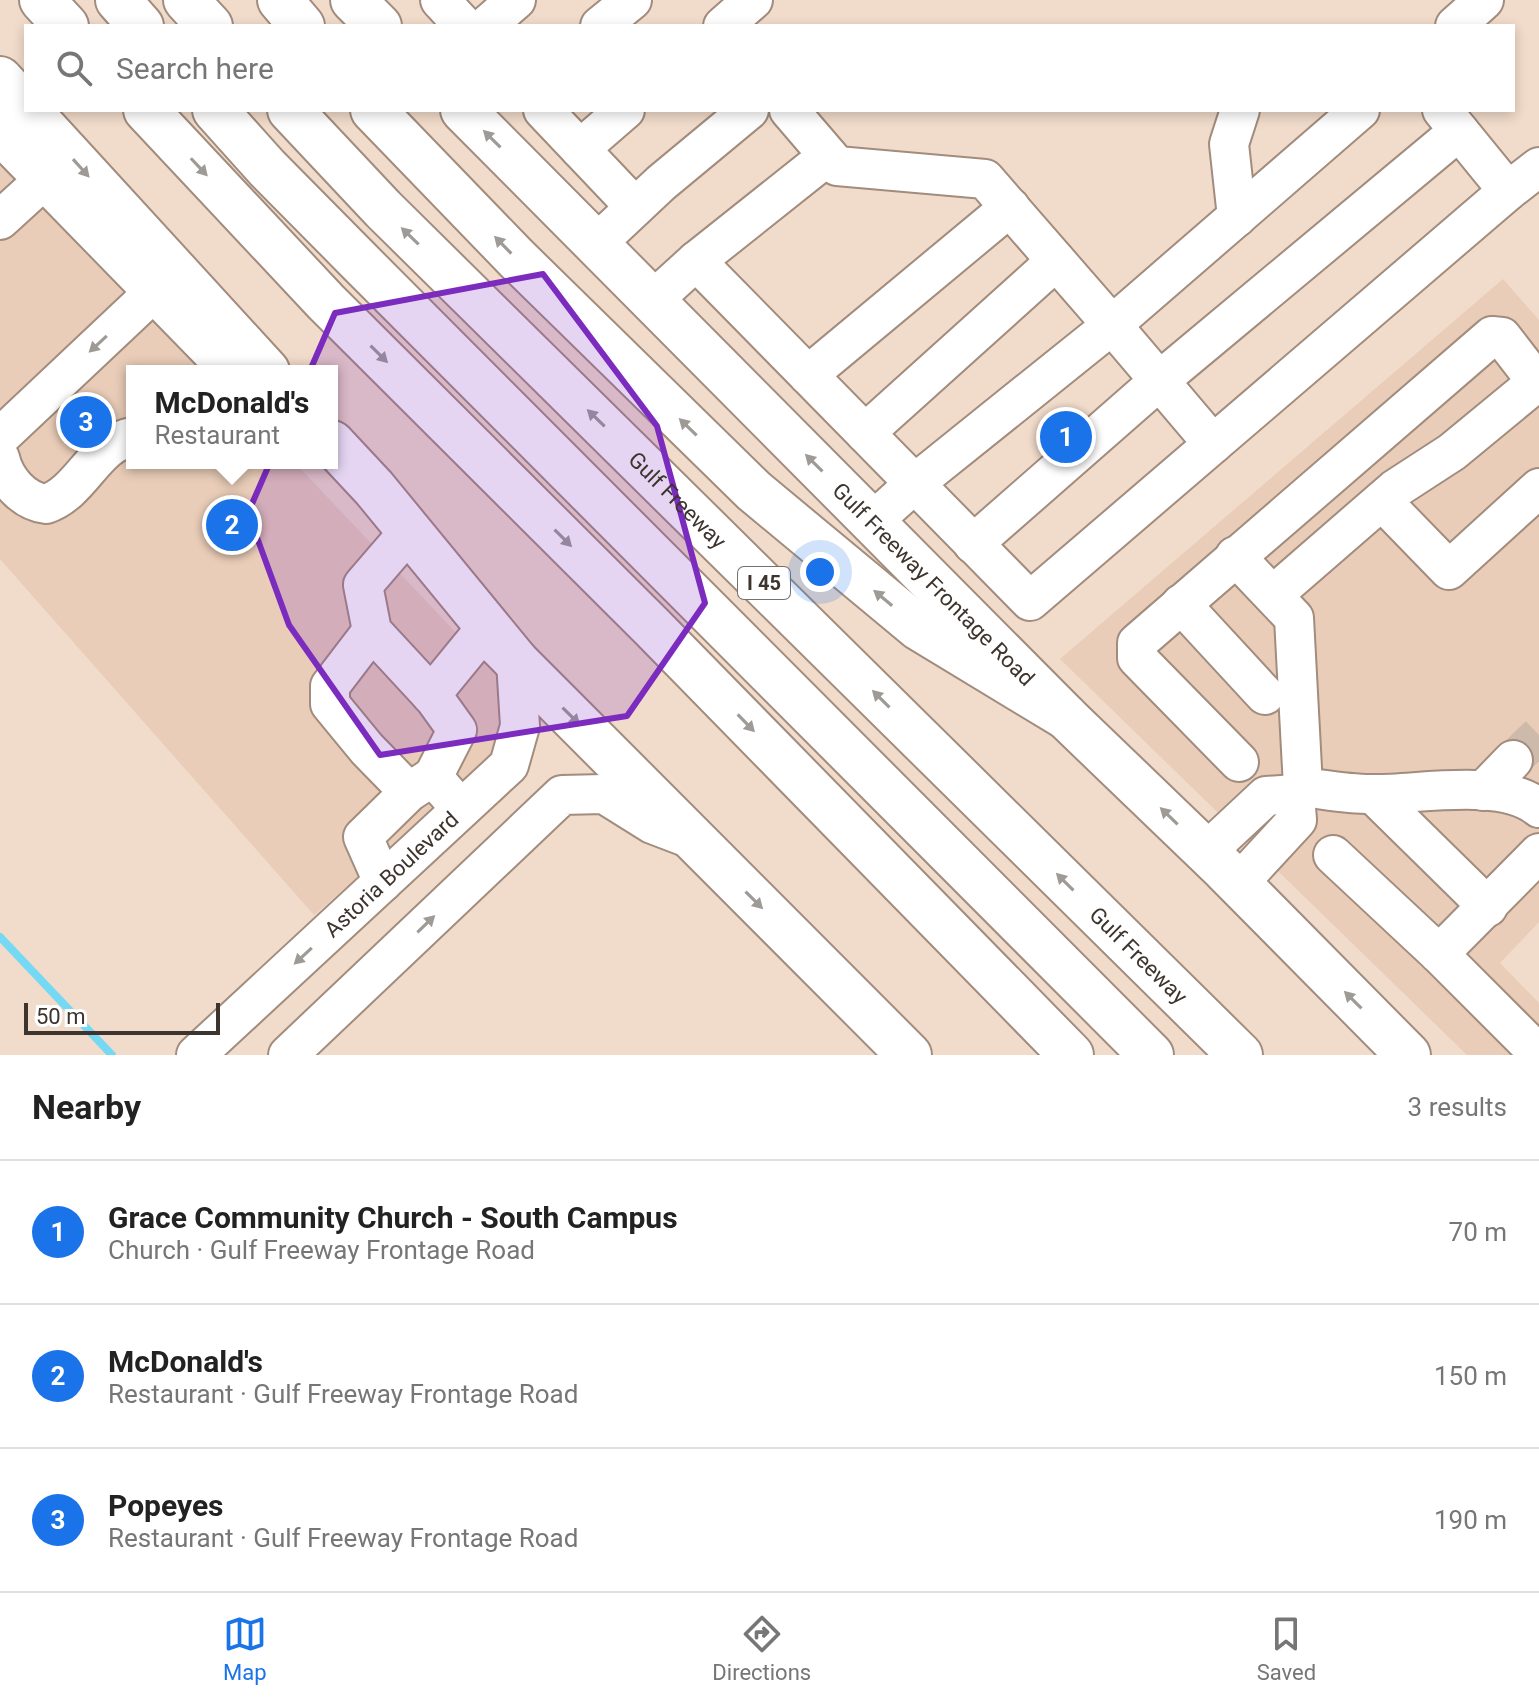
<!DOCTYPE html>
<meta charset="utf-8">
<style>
body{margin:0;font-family:Roboto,sans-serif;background:#f2f2f2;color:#222}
.scale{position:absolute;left:24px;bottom:20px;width:196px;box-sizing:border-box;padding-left:8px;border:4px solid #3c342d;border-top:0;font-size:22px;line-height:28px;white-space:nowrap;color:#3c342d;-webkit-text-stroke:6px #fff;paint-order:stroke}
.you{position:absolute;left:820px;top:572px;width:28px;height:28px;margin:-20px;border:6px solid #fff;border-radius:50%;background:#1a73e8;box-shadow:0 0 0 12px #1a73e833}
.badge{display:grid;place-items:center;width:52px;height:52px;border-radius:50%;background:#1a73e8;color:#fff;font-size:26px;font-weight:700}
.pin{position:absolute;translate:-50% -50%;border:4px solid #fff;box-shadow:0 2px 8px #0006}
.popup{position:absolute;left:126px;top:365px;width:212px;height:104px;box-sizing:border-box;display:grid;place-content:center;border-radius:0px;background:#fff;filter:drop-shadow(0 2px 6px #0005);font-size:26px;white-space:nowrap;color:#767676}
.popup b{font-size:30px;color:#222}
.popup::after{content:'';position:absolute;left:50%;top:100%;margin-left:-16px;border:16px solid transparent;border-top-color:#fff}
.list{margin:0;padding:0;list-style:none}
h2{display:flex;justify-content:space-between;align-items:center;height:104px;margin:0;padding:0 32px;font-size:34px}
h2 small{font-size:26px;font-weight:400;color:#767676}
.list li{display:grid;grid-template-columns:52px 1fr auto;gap:24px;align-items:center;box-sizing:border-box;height:144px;padding:0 32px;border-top:2px solid #e0e0e0}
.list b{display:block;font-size:30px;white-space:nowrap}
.list p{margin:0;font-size:26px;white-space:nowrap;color:#767676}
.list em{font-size:26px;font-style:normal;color:#767676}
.icon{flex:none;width:44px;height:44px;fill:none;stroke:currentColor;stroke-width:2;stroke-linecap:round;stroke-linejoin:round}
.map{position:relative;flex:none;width:1539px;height:1055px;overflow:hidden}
.search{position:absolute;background:#fff;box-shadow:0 4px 12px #0003;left:24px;right:24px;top:24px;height:88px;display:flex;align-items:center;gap:20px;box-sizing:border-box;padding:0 28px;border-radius:0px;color:#767676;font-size:30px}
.sheet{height:536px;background:#fff}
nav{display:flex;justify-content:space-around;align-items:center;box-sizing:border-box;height:112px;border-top:2px solid #e0e0e0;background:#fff;font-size:22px;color:#767676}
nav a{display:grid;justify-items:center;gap:4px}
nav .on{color:#1a73e8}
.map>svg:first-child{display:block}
.built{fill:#e9cdb8}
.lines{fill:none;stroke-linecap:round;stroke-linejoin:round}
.stream{stroke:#76d9f3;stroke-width:8}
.minor-tunnel{stroke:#cdbaab;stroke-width:38;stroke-dasharray:38 19;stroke-linecap:butt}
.minor-casing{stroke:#a18c7d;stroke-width:42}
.major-casing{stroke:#a18c7d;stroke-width:48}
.highway-casing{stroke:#a18c7d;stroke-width:48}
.minor{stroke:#fff;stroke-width:38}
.major{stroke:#fff;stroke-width:44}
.highway{stroke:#fff;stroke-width:44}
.oneway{fill:#9e9a96}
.marked{fill:#7b2cbf;fill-opacity:0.2;stroke:#7b2cbf;stroke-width:6;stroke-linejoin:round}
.labels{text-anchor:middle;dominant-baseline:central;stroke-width:7;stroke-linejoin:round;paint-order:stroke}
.shield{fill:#fff;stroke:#76716c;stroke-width:2}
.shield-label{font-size:20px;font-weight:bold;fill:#3c342d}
.street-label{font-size:22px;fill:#3c342d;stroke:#fff}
</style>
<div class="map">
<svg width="1539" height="1055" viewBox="0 0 1539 1055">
<rect width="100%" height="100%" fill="#f1dbca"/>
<!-- built -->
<path class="built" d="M 0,154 L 207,371 L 132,371 L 132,463 L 295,463 L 501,680 L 496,758 L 314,915 L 0,559 Z
M 1503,279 L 1539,320 L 1539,922 L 1500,963 L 1539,1003 L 1539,1055 L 1467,1055 L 1060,659 Z"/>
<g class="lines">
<!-- stream -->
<path class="stream" d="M 0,937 L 112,1055"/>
<!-- minor-tunnel -->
<path class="minor-tunnel" d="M 1513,760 L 1539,735"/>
<!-- minor casing -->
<g class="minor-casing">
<g id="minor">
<path d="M 440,0 L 464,26"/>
<path d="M 486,26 L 516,0"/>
<path d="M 600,26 L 632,0"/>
<path d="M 723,26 L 753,0"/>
<path d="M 1455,26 L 1484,0"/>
<path d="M 543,110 L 635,207"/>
<path d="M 789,110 L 837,166 L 985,179 L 1112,325 L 1360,110"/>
<path d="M 580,149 L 625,110"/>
<path d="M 828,156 L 696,261 L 1030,601 L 1508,191 L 1442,110"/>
<path d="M 1508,191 L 1539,167"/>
<path d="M 1237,217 L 1229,144 L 1240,110"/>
<path d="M 0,220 L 46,178"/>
<path d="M 596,244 L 661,183 L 749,110"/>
<path d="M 652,301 L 696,261"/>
<path d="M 808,375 L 1010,207"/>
<path d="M 865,433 L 1056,261"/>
<path d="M 0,437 L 155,291"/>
<path d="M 0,458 C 5,480 23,501 46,504 C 82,492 95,443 132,437"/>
<path d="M 1382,501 L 1449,570 L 1539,488"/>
<path d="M 872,522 L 914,484 L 1112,325 L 1213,444"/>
<path d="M 400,542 L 363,585 L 372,631 L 434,698 L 457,730 L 433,777 L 461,809"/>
<path d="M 973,544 L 1159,381 L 1459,131"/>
<path d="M 1235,556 L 1294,618 L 1303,787 C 1327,790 1352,795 1376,794 C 1422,794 1503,778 1539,808"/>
<path d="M 1273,595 L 1395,489 L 1452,452 L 1537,382"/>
<path d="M 1181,604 L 1265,695"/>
<path d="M 372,631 L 330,686 L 330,704 L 367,749 L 409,792"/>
<path d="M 431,695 L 485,629"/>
<path d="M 1239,762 L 1137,658 L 1137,643 L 1492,336 L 1502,337 L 1539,385"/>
<path d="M 1483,791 L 1513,760"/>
<path d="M 1373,794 L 1488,907"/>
<path d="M 1206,852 L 1266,796 L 1295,794 L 1303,787"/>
<path d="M 1539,853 L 1439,954 L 1539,1054"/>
<path d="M 1333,855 L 1439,954"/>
<path d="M 383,882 L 363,837 L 409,792 L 429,779"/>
<path d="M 1238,884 L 1297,820 L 1295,794"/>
<path id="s1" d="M 196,1055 L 509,765 L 520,726 L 516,661"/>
<path d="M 288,1055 L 562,795 L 604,794 L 652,824 L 686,837"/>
</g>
</g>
<!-- major casing -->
<g class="major-casing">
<g id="major">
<path d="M 353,0 L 379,26"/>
<path id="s2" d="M 463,110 L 1066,717 L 1224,869 L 1408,1055"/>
<path d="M 0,131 L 234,371"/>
<path d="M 489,634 L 909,1055"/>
</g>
</g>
<!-- highway casing -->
<g class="highway-casing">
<g id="highway">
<path d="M 42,0 L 66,26"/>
<path d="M 118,0 L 141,26"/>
<path d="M 186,0 L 210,26"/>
<path d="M 280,0 L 302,26"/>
<path d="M 0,79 L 26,107"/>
<path d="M 28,110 L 267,371"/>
<path d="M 146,110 L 326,302 L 652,627 L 1071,1055"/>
<path d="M 215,110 L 267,168 L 357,259 L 1151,1055"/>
<path id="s3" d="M 290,110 L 383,209 L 1240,1055"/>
<path d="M 373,110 L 516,258 L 754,491 L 919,628 L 1066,717"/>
<path d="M 332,443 L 374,488 L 516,661"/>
</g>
</g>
<!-- minor -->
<use href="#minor" class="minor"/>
<!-- major -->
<use href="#major" class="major"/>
<!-- highway -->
<use href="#highway" class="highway"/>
</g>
<!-- one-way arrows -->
<defs><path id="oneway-solid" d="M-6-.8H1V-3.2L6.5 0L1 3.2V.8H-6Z" transform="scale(2)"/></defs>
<g class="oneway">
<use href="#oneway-solid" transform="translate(492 139) rotate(-135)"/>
<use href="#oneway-solid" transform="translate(199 167) rotate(47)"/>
<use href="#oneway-solid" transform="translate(81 168) rotate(48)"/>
<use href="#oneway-solid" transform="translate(410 236) rotate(-136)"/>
<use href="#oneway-solid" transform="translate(503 245) rotate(-134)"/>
<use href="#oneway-solid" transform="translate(98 344) rotate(137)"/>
<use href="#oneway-solid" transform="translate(379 354) rotate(45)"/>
<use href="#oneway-solid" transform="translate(596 418) rotate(-136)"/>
<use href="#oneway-solid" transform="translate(688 427) rotate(-136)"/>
<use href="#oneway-solid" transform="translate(814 463) rotate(-135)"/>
<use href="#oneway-solid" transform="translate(563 538) rotate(45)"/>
<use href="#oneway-solid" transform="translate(883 598) rotate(-140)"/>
<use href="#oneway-solid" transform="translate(881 699) rotate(-135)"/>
<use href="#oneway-solid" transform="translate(571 716) rotate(45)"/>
<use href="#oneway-solid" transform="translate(746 723) rotate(46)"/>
<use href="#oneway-solid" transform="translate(1169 816) rotate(-136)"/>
<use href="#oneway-solid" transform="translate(1065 882) rotate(-135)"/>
<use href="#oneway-solid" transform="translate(754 900) rotate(45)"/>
<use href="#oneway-solid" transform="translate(426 924) rotate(-44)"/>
<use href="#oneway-solid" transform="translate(303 956) rotate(137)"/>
<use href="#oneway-solid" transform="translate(1353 1000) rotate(-135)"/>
</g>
<!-- marked area -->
<path class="marked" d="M 543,274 L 657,426 L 705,603 L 627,716 L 380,755 L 289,625 L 248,513 L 335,313 Z"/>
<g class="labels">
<!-- shield labels -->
<rect class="shield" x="738" y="567" width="52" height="32" rx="6"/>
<g class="shield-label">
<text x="764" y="583">I 45</text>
</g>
<!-- street labels -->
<g class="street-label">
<text stroke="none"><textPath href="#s3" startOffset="550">Gulf Freeway</textPath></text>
<text stroke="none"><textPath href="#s2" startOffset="668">Gulf Freeway Frontage Road</textPath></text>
<text stroke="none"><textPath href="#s1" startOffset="266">Astoria Boulevard</textPath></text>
<text stroke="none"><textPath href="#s3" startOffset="1198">Gulf Freeway</textPath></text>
</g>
</g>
</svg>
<div class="scale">50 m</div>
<div class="you"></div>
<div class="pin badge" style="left:1066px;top:437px">1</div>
<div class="pin badge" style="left:232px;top:525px">2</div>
<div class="popup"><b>McDonald's</b>Restaurant</div>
<div class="pin badge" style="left:86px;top:422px">3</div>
<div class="search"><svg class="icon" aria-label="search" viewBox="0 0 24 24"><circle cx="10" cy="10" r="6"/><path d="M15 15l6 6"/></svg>Search here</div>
</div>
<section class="sheet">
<h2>Nearby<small>3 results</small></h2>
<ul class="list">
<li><span class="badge">1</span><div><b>Grace Community Church - South Campus</b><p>Church · Gulf Freeway Frontage Road</p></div><em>70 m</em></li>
<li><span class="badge">2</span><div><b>McDonald's</b><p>Restaurant · Gulf Freeway Frontage Road</p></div><em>150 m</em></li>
<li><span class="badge">3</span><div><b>Popeyes</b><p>Restaurant · Gulf Freeway Frontage Road</p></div><em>190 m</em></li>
</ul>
</section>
<nav>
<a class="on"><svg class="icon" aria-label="map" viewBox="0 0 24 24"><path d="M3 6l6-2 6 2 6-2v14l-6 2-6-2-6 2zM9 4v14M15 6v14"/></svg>Map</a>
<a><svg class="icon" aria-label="directions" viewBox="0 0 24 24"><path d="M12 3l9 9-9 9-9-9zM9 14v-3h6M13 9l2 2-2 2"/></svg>Directions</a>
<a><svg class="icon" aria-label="saved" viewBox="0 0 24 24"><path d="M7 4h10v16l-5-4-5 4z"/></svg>Saved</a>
</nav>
